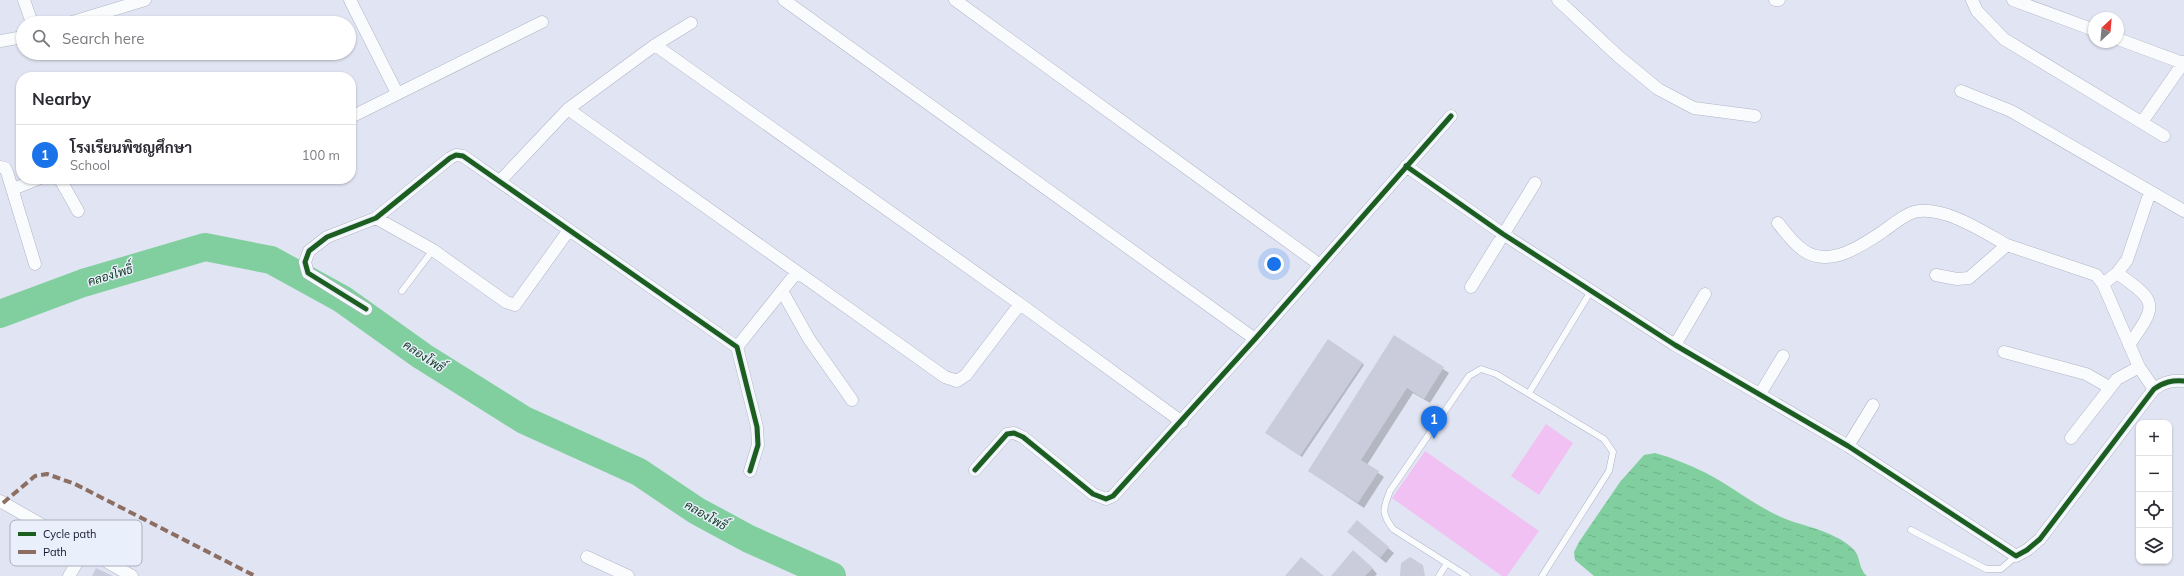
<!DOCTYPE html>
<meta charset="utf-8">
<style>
body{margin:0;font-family:Mulish,Sarabun,sans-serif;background:#f7f7f7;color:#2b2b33}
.controls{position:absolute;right:12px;bottom:12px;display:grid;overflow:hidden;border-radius:8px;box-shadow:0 1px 3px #0004}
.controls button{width:36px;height:36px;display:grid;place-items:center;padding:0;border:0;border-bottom:1px solid #e1e1e2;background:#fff;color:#2b2b33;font:20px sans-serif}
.compass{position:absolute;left:2088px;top:12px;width:36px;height:36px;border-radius:50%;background:#fff;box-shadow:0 1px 3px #0004;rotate:26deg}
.you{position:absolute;left:1274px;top:264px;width:14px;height:14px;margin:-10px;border:3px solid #fff;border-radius:50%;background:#1a73e8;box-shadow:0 0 0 6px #1a73e833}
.badge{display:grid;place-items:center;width:26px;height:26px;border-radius:50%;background:#1a73e8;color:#fff;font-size:13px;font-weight:700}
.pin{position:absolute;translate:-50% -33px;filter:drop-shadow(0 1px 2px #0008)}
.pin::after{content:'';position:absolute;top:21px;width:14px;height:12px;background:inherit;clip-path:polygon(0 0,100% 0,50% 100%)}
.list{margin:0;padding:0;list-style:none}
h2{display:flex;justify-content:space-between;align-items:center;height:52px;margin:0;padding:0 16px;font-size:17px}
h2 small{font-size:13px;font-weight:400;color:#7c7c81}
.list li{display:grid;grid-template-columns:26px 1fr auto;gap:12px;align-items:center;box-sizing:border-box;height:60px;padding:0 16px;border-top:1px solid #e1e1e2}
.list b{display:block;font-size:15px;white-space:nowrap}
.list p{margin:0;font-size:13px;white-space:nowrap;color:#7c7c81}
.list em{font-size:13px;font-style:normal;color:#7c7c81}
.icon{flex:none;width:22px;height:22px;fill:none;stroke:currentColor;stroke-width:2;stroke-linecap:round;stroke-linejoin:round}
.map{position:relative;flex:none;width:2184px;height:576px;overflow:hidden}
.search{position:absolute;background:#fff;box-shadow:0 1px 3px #0004;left:16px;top:16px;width:340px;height:44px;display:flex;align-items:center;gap:10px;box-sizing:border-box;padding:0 14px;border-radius:22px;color:#7c7c81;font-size:15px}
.panel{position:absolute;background:#fff;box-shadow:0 1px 3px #0004;left:16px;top:72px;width:340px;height:112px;border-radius:16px}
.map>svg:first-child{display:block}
.green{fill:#f0c1f2}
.water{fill:url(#water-ripples)}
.shadow{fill:#0003}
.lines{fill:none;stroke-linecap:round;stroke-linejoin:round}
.river{stroke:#81cf9f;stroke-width:28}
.building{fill:#cbccdb}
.lane-casing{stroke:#afb4c6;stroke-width:7}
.street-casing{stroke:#afb4c6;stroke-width:13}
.lane{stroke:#fafbfd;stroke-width:6}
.street{stroke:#fafbfd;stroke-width:12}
.quiet{stroke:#8d6e63;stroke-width:4;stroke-dasharray:8 4;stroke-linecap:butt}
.cycleway-casing{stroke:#eaeffc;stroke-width:8}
.cycleway{stroke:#1b5e20;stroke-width:5}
.labels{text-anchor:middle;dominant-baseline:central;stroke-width:3;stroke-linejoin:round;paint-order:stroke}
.water-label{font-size:12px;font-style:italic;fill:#0c3a1d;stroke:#eaeffc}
.key{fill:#eaeffc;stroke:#a9aebe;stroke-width:1}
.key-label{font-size:11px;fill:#12172e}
</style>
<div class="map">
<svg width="2184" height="576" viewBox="0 0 2184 576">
<defs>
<pattern id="water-ripples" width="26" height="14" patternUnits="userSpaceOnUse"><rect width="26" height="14" fill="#81cf9f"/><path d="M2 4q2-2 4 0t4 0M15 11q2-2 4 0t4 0" fill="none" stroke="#6eb189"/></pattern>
</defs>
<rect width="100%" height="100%" fill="#e1e5f3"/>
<!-- green -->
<path class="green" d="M 1546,424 L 1573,443 L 1539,495 L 1511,476 Z
M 1425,451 L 1539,531 L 1507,576 L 1502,576 L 1392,498 Z"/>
<!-- water -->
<path class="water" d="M 1655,453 C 1673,458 1690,465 1706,473 C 1735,488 1760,510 1791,521 C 1809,527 1840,534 1854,550 C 1861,557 1858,569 1867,576 L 1594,576 L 1575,560 L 1574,552 L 1579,542 L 1620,482 L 1644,455 Z"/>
<!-- shadow -->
<path class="shadow" d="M 1395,337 L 1449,373 L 1430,403 L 1413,393 L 1367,465 L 1384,477 L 1364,508 L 1309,471 Z
M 1362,363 L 1364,365 L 1302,457 L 1268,434 Z
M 1357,522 L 1394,553 L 1386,563 L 1354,537 Z
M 1372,568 L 1377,574 L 1375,576 L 1332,576 Z"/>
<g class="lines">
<!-- river -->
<path class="river" d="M 0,314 L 83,283 L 205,247 L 271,260 L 342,299 L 422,356 L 524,420 L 639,472 L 697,511 L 749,539 L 832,576"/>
</g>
<!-- building -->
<path class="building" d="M 1394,335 L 1444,367 L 1424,399 L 1407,388 L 1361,460 L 1379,471 L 1358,503 L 1308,471 Z
M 1328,339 L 1363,363 L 1300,456 L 1265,433 Z
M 1357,520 L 1389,547 L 1380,558 L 1347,532 Z
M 1353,550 L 1373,568 L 1365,576 L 1331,576 Z
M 1301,557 L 1324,576 L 1285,576 Z
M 1410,557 L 1423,565 L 1425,576 L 1400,576 L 1401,563 Z
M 96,568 L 113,576 L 92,576 Z"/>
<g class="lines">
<!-- lane casing -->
<g class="lane-casing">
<path id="lane" d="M 402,291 L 433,250
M 1529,393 L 1591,291
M 1911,530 L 1986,569 L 2001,569 L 2016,556
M 1439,576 L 1447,563
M 1467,576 L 1393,529 C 1381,513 1383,509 1390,491 L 1469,376 L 1481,369 L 1496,374 L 1604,439 L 1613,452 L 1609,471 L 1542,576"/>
</g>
<!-- street casing -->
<g class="street-casing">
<path id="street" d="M 24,0 L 32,23
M 350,0 L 397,93
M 784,0 L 1255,339
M 955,0 L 1320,265
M 1558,0 L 1618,56 L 1658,89 L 1694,108 L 1755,116
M 1775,0 L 1779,0
M 1972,0 L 1977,11 L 2004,39 L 2164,136
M 2013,0 L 2094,30
M 69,23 L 145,0
M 2118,39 L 2183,63
M 0,41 L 23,37
M 655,45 L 1020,304 L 1182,422
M 1961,91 L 2011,111 L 2184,211
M 568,109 L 945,377 L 957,381 L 966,375 L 1020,304
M 351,117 L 542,22
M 2142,122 L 2184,62
M 1406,166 L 1503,234 L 1675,345 L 1848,446 L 2016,556 L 2027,550 L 2040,539 L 2154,389 C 2164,382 2172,380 2184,381
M 0,167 L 5,168 L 7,172 L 35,264
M 60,179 L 78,211
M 500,181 L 568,109 L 655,45 L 691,23
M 13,189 L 38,179
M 376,218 L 433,250 L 506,302 L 515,305 L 569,230
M 1778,223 C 1785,232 1793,243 1803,250 C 1829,269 1863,245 1885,230 C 1893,224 1904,215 1914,212 C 1943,205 1982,231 2007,245
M 2117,273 C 2158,302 2158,304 2129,345
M 1936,275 L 1957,279 L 1969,278 L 2007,245 L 2096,275 L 2103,284 L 2139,367 L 2154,389
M 2103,284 L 2117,273 L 2127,260 L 2150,192
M 1471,287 L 1535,183
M 782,291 L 809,339 L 852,400
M 366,309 L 308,273 L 305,262 L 309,251 L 327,237 L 376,218 L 450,158 L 456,155 L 463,156 L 737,347 L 757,427 L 758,445 L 750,471
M 1675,345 L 1705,294
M 737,347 L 797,272
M 2004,352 L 2086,374 L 2109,387
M 1760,394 L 1783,356
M 2071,438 L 2117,379 L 2139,367
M 1848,446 L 1873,405
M 975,470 L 1007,434 L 1014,433 L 1023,437 L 1093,494 L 1106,499 L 1113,496 L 1255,339 L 1451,116
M 0,501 L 132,576
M 587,557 L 628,576
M 69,576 L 84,551"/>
</g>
<!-- lane -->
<use href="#lane" class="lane"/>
<!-- street -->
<use href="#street" class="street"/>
<!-- quiet -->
<path class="quiet" d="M 3,503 L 35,476 L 47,474 L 75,484 L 255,576"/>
<!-- cycleway casing -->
<g class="cycleway-casing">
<path id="cycleway" d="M 1406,166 L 1503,234 L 1675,345 L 1848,446 L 2016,556 L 2027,550 L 2040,539 L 2154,389 C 2164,382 2172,380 2184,381
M 366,309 L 308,273 L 305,262 L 309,251 L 327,237 L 376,218 L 450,158 L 456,155 L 463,156 L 737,347 L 757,427 L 758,445 L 750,471
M 975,470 L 1007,434 L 1014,433 L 1023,437 L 1093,494 L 1106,499 L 1113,496 L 1255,339 L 1451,116"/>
</g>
<!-- cycleway -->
<use href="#cycleway" class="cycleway"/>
</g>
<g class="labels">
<!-- water labels -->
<g class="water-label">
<text transform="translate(110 275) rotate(-17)">คลองโพธิ์</text>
<text transform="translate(424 356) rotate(34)">คลองโพธิ์</text>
<text transform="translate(706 515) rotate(30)">คลองโพธิ์</text>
</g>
</g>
<!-- legend -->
<rect x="10" y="520" width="132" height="46" rx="6" class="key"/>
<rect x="18" y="532" width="18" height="4" fill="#1b5e20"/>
<rect x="18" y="550" width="18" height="4" fill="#8d6e63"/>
<g class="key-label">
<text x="43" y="538">Cycle path</text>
<text x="43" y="556">Path</text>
</g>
</svg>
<div class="controls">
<button>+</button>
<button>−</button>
<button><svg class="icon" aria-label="locate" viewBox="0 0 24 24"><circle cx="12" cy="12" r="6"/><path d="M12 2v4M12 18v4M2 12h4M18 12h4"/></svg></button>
<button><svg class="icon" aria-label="layers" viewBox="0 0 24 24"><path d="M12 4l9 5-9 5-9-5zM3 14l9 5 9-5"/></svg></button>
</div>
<svg class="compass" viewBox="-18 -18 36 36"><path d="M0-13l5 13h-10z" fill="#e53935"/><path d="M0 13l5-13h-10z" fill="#7c7c81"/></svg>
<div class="you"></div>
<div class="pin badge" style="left:1434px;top:439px">1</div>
<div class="search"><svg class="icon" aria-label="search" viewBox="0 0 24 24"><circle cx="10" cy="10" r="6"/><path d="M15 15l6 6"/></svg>Search here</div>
<section class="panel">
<h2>Nearby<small></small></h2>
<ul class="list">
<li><span class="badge">1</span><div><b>โรงเรียนพิชญศึกษา</b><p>School</p></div><em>100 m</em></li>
</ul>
</section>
</div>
